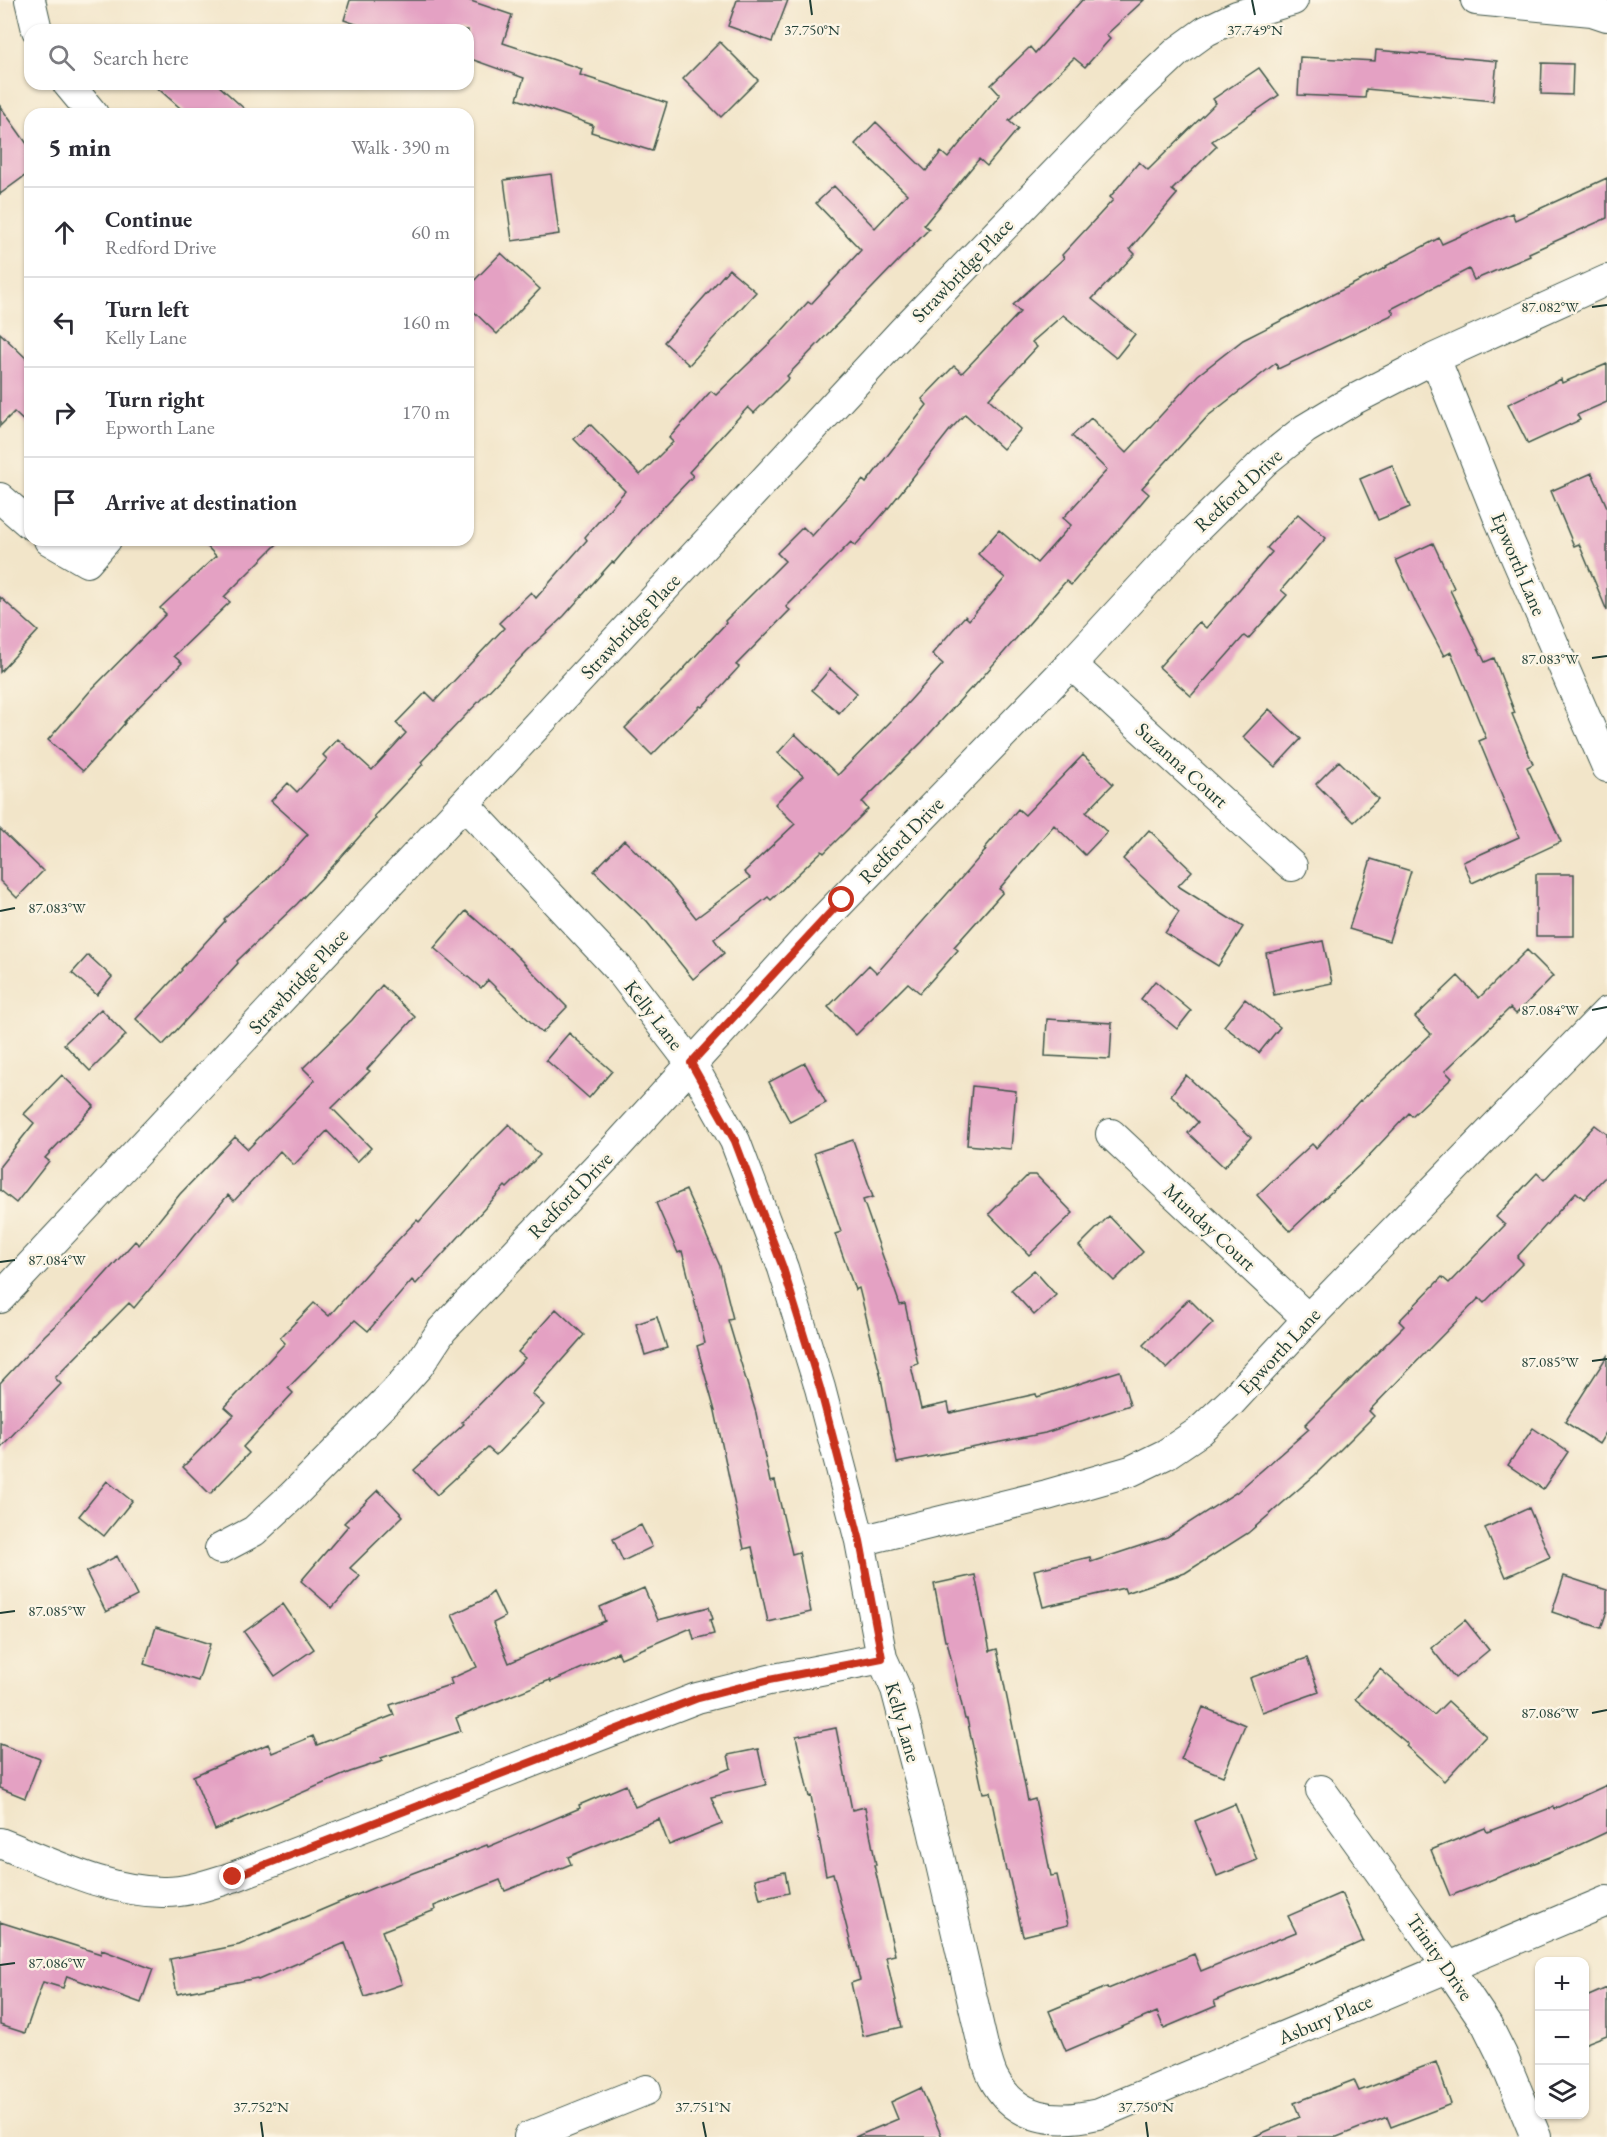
<!DOCTYPE html>
<meta charset="utf-8">
<style>
body{margin:0;font-family:"EB Garamond",serif;background:#f2f2f3;color:#2b2b33}
.controls{position:absolute;right:18px;bottom:18px;display:grid;overflow:hidden;border-radius:12px;box-shadow:0 2px 4px #0004}
.controls button{width:54px;height:54px;display:grid;place-items:center;padding:0;border:0;border-bottom:2px solid #e1e1e2;background:#fff;color:#2b2b33;font:30px sans-serif}
.stop{position:absolute;width:18px;height:18px;margin:-14px;border:4px solid #c8321e;border-radius:50%;background:#fff}
.stop.end{background:#c8321e;border-color:#fff;box-shadow:0 2px 6px #0008}
.list{margin:0;padding:0;list-style:none}
h2{display:flex;justify-content:space-between;align-items:center;height:78px;margin:0;padding:0 24px;font-size:26px}
h2 small{font-size:20px;font-weight:400;color:#7c7c81}
.list li{display:grid;grid-template-columns:39px 1fr auto;gap:18px;align-items:center;box-sizing:border-box;height:90px;padding:0 24px;border-top:2px solid #e1e1e2}
.list b{display:block;font-size:22px;white-space:nowrap}
.list p{margin:0;font-size:20px;white-space:nowrap;color:#7c7c81}
.list em{font-size:20px;font-style:normal;color:#7c7c81}
.icon{flex:none;width:33px;height:33px;fill:none;stroke:currentColor;stroke-width:2;stroke-linecap:round;stroke-linejoin:round}
.map{position:relative;flex:none;width:1607px;height:2137px;overflow:hidden}
.search{position:absolute;background:#fff;box-shadow:0 2px 4px #0004;left:24px;top:24px;width:450px;height:66px;display:flex;align-items:center;gap:15px;box-sizing:border-box;padding:0 21px;border-radius:18px;color:#7c7c81;font-size:22px}
.panel{position:absolute;background:#fff;box-shadow:0 2px 4px #0004;left:24px;top:108px;width:450px;height:438px;border-radius:18px}
.map>svg:first-child{display:block}
.building{fill:#e4a1c3}
.lines{fill:none;stroke-linecap:round;stroke-linejoin:round}
.minor-casing{stroke:#3f564a;stroke-width:32}
.minor{stroke:#fff;stroke-width:30}
.route{stroke:#c8321e;stroke-width:8}
.ticks{fill:none;stroke:#1f3d34;stroke-width:2}
.labels{text-anchor:middle;dominant-baseline:central;stroke-width:5;stroke-linejoin:round;paint-order:stroke}
.street-label{font-size:20px;fill:#1f3d34;stroke:#fcf5e5}
.ticks-label{font-size:15px;text-anchor:middle;fill:#1f3d34;stroke:#fcf5e5;stroke-width:5;stroke-linejoin:round;paint-order:stroke}
</style>
<div class="map">
<svg width="1607" height="2137" viewBox="0 0 1607 2137">
<rect width="100%" height="100%" fill="#fcf5e5"/>
<filter id="ink" filterUnits="userSpaceOnUse"><feTurbulence type="fractalNoise" baseFrequency=".0167" numOctaves="2"/><feDisplacementMap in="SourceGraphic" scale="12" xChannelSelector="R" yChannelSelector="G"/><feConvolveMatrix kernelMatrix="1 2 1 2 8 2 1 2 1" color-interpolation-filters="sRGB"/></filter>
<filter id="wash" filterUnits="userSpaceOnUse"><feTurbulence type="fractalNoise" baseFrequency=".008" numOctaves="4" result="noise"/><feDisplacementMap in="SourceGraphic" scale="24" xChannelSelector="R" yChannelSelector="G"/><feGaussianBlur stdDeviation="1.35" result="paint"/><feColorMatrix in="noise" values="0 0 0 0 0 0 0 0 0 0 0 0 0 0 0 0 0 1.4 0 .05"/><feComposite in="paint" operator="in"/></filter>
<g filter="url(#wash)">
<rect width="100%" height="100%" fill="#f2e5c9"/>
<g id="blocks">
<!-- building -->
<path class="building" d="M 350,0 L 468,0 L 512,15 L 503,43 L 582,69 L 580,75 L 667,103 L 652,151 L 591,132 L 593,125 L 517,99 L 524,78 L 468,58 L 468,30 L 373,30 L 344,20 Z
M 737,0 L 788,0 L 772,42 L 728,26 Z
M 1082,0 L 1144,0 L 1106,35 L 1110,39 L 1085,67 L 1074,58 L 1009,121 L 1018,129 L 987,166 L 979,159 L 924,225 L 929,229 L 787,376 L 789,378 L 754,413 L 748,407 L 689,472 L 693,476 L 647,524 L 614,563 L 612,562 L 564,616 L 527,651 L 421,762 L 423,764 L 374,816 L 376,818 L 333,866 L 297,904 L 237,961 L 238,963 L 163,1045 L 136,1019 L 182,970 L 181,969 L 225,921 L 224,919 L 266,880 L 308,834 L 271,801 L 288,783 L 297,792 L 327,759 L 323,755 L 338,739 L 372,770 L 406,733 L 396,723 L 426,692 L 435,701 L 504,628 L 499,623 L 531,592 L 536,598 L 587,540 L 585,537 L 625,491 L 574,439 L 590,424 L 640,475 L 673,442 L 669,438 L 711,391 L 716,395 L 778,335 L 808,302 L 811,304 L 861,250 L 816,203 L 834,186 L 875,228 L 907,194 L 855,144 L 876,122 L 926,171 L 941,152 L 948,158 L 1000,95 L 991,85 L 1030,47 L 1035,53 Z
M 720,42 L 758,80 L 721,117 L 683,79 Z
M 1376,50 L 1497,61 L 1493,101 L 1366,89 L 1365,98 L 1298,95 L 1300,57 L 1375,61 Z
M 1542,63 L 1573,64 L 1572,95 L 1541,94 Z
M 1259,68 L 1279,95 L 1212,141 L 1217,146 L 1172,190 L 1177,194 L 1130,249 L 1135,254 L 1092,299 L 1135,334 L 1116,358 L 1063,315 L 1032,342 L 1037,347 L 989,399 L 1021,429 L 1003,449 L 965,414 L 950,430 L 890,506 L 855,546 L 851,542 L 786,607 L 790,610 L 736,665 L 739,667 L 702,707 L 700,706 L 652,755 L 625,728 L 677,676 L 726,623 L 725,621 L 785,561 L 777,553 L 803,527 L 812,536 L 863,480 L 866,483 L 927,405 L 922,399 L 954,366 L 962,373 L 1020,312 L 1013,305 L 1064,258 L 1062,255 L 1113,200 L 1110,197 L 1139,162 L 1148,170 L 1216,103 L 1213,99 Z
M 153,84 L 217,84 L 250,114 L 187,114 Z
M 0,106 L 30,148 L 30,172 L 0,194 Z
M 551,174 L 559,234 L 512,241 L 504,180 Z
M 1607,178 L 1607,218 L 1529,253 L 1530,256 L 1474,280 L 1469,269 L 1391,309 L 1394,314 L 1278,369 L 1276,363 L 1208,416 L 1142,488 L 1149,494 L 1071,585 L 1066,581 L 972,689 L 971,688 L 922,742 L 862,802 L 868,809 L 824,853 L 822,851 L 771,900 L 768,897 L 714,939 L 724,953 L 693,979 L 647,922 L 594,871 L 624,840 L 669,884 L 696,918 L 750,878 L 744,872 L 795,824 L 775,804 L 803,776 L 778,753 L 795,734 L 838,775 L 896,716 L 943,664 L 932,654 L 965,616 L 969,620 L 1005,578 L 978,554 L 999,530 L 1037,563 L 1071,525 L 1063,518 L 1107,470 L 1072,436 L 1091,418 L 1126,453 L 1198,375 L 1243,340 L 1387,267 L 1386,266 L 1439,238 L 1442,244 L 1512,213 L 1515,220 Z
M 501,253 L 540,289 L 497,334 L 468,306 L 468,287 Z
M 729,269 L 756,292 L 689,365 L 664,342 Z
M 0,333 L 30,362 L 30,427 L 14,412 L 0,426 Z
M 1607,364 L 1607,402 L 1577,415 L 1580,420 L 1528,444 L 1508,404 L 1561,379 L 1562,383 Z
M 1392,465 L 1410,507 L 1378,520 L 1360,479 Z
M 1592,473 L 1607,507 L 1607,611 L 1579,544 L 1574,546 L 1551,491 Z
M 1298,514 L 1326,538 L 1281,590 L 1287,595 L 1248,639 L 1244,636 L 1191,696 L 1159,667 L 1199,622 L 1206,628 L 1272,552 L 1267,548 Z
M 201,540 L 281,540 L 224,597 L 230,602 L 174,656 L 182,663 L 124,722 L 125,723 L 83,771 L 48,740 L 91,690 L 166,614 L 160,608 L 216,556 Z
M 1433,543 L 1454,588 L 1450,590 L 1485,662 L 1494,658 L 1515,713 L 1512,714 L 1533,764 L 1527,767 L 1561,842 L 1472,883 L 1463,862 L 1519,837 L 1479,741 L 1486,738 L 1451,652 L 1444,656 L 1417,605 L 1396,560 Z
M 0,597 L 38,631 L 0,672 Z
M 830,669 L 857,693 L 839,713 L 812,690 Z
M 1269,709 L 1301,739 L 1275,767 L 1243,737 Z
M 1083,755 L 1113,784 L 1086,812 L 1107,832 L 1085,855 L 1054,825 L 999,889 L 1003,892 L 954,947 L 958,950 L 920,993 L 908,983 L 856,1035 L 828,1007 L 869,965 L 877,973 L 986,850 L 984,849 L 1018,809 L 1025,815 Z
M 1339,761 L 1378,799 L 1354,822 L 1316,784 Z
M 0,829 L 43,871 L 17,898 L 0,881 Z
M 1149,830 L 1192,871 L 1178,886 L 1243,927 L 1218,966 L 1165,933 L 1179,912 L 1123,859 Z
M 1371,859 L 1411,871 L 1389,941 L 1349,929 Z
M 1536,874 L 1574,874 L 1574,936 L 1536,936 Z
M 466,911 L 512,951 L 567,1007 L 542,1033 L 488,980 L 481,988 L 434,948 Z
M 1323,941 L 1332,983 L 1274,995 L 1266,953 Z
M 1527,950 L 1553,976 L 1516,1014 L 1510,1008 L 1445,1071 L 1452,1078 L 1412,1116 L 1409,1113 L 1363,1162 L 1290,1231 L 1257,1195 L 1312,1144 L 1316,1148 L 1360,1100 L 1361,1101 L 1431,1034 L 1415,1017 L 1458,976 L 1479,998 Z
M 88,955 L 112,977 L 97,995 L 72,973 Z
M 1155,981 L 1191,1011 L 1177,1029 L 1141,999 Z
M 382,985 L 415,1017 L 367,1069 L 370,1071 L 332,1108 L 371,1148 L 357,1162 L 327,1131 L 294,1165 L 280,1151 L 234,1201 L 228,1195 L 134,1308 L 129,1303 L 55,1378 L 61,1384 L 0,1448 L 0,1383 L 45,1335 L 79,1303 L 135,1241 L 139,1245 L 180,1194 L 235,1137 L 248,1149 L 315,1080 L 303,1068 L 352,1020 Z
M 1245,999 L 1280,1027 L 1259,1053 L 1224,1026 Z
M 101,1009 L 126,1035 L 90,1071 L 64,1044 Z
M 1047,1019 L 1112,1023 L 1110,1059 L 1045,1056 Z
M 569,1033 L 612,1071 L 589,1098 L 546,1060 Z
M 805,1063 L 826,1103 L 790,1122 L 769,1082 Z
M 62,1075 L 94,1106 L 45,1158 L 49,1161 L 16,1203 L 0,1190 L 0,1166 L 34,1123 L 24,1114 Z
M 1186,1075 L 1251,1137 L 1224,1167 L 1188,1133 L 1198,1122 L 1171,1095 Z
M 972,1086 L 1016,1091 L 1011,1149 L 967,1145 Z
M 509,1124 L 540,1155 L 507,1188 L 505,1186 L 416,1284 L 412,1280 L 368,1331 L 355,1320 L 288,1388 L 293,1393 L 243,1447 L 249,1453 L 210,1494 L 183,1467 L 234,1415 L 225,1407 L 285,1343 L 280,1338 L 314,1303 L 329,1316 L 372,1267 L 417,1220 L 419,1222 L 476,1157 Z
M 1595,1125 L 1607,1134 L 1607,1175 L 1584,1199 L 1576,1192 L 1517,1257 L 1523,1263 L 1484,1303 L 1479,1298 L 1428,1350 L 1369,1411 L 1374,1416 L 1315,1475 L 1248,1533 L 1185,1573 L 1126,1593 L 1124,1588 L 1043,1607 L 1034,1570 L 1090,1557 L 1091,1562 L 1167,1537 L 1237,1492 L 1309,1429 L 1305,1425 L 1404,1326 L 1399,1321 L 1442,1277 L 1449,1283 L 1505,1225 L 1496,1217 L 1537,1173 L 1544,1180 Z
M 853,1140 L 873,1197 L 863,1200 L 900,1305 L 905,1304 L 918,1364 L 911,1366 L 921,1409 L 948,1403 L 950,1413 L 1036,1394 L 1037,1397 L 1120,1371 L 1130,1405 L 1045,1433 L 897,1463 L 880,1373 L 859,1288 L 855,1290 L 835,1234 L 841,1232 L 814,1153 Z
M 1028,1175 L 1036,1175 L 1073,1213 L 1029,1255 L 989,1214 Z
M 686,1190 L 720,1266 L 733,1319 L 728,1320 L 756,1413 L 770,1482 L 775,1481 L 792,1554 L 799,1552 L 811,1612 L 768,1622 L 752,1547 L 744,1549 L 715,1411 L 697,1346 L 705,1343 L 682,1251 L 678,1253 L 656,1203 Z
M 1109,1216 L 1143,1252 L 1114,1281 L 1079,1246 Z
M 1034,1270 L 1056,1295 L 1034,1315 L 1011,1290 Z
M 1189,1299 L 1213,1323 L 1167,1369 L 1143,1345 Z
M 556,1309 L 584,1335 L 532,1394 L 544,1405 L 496,1455 L 488,1448 L 437,1495 L 414,1470 L 464,1424 L 462,1422 L 525,1358 L 518,1352 Z
M 657,1317 L 667,1348 L 645,1355 L 636,1324 Z
M 1607,1356 L 1607,1431 L 1599,1444 L 1565,1422 Z
M 1533,1428 L 1568,1452 L 1543,1489 L 1508,1465 Z
M 107,1481 L 132,1501 L 104,1536 L 79,1516 Z
M 378,1490 L 403,1516 L 350,1568 L 360,1576 L 332,1608 L 301,1581 L 348,1526 L 344,1523 Z
M 1529,1508 L 1550,1557 L 1506,1577 L 1485,1528 Z
M 641,1525 L 652,1547 L 623,1561 L 613,1539 Z
M 117,1556 L 137,1596 L 106,1612 L 86,1572 Z
M 975,1575 L 990,1651 L 997,1649 L 1028,1801 L 1035,1799 L 1051,1876 L 1057,1875 L 1068,1925 L 1023,1936 L 1008,1871 L 1006,1871 L 990,1792 L 983,1793 L 967,1719 L 965,1719 L 947,1641 L 945,1641 L 934,1584 Z
M 1564,1576 L 1607,1590 L 1607,1611 L 1601,1628 L 1552,1612 Z
M 644,1588 L 658,1620 L 709,1607 L 713,1619 L 710,1620 L 714,1634 L 694,1639 L 691,1628 L 621,1658 L 618,1652 L 551,1682 L 550,1680 L 456,1718 L 461,1731 L 381,1758 L 383,1761 L 350,1772 L 215,1830 L 193,1776 L 268,1744 L 272,1753 L 313,1736 L 317,1745 L 394,1715 L 390,1705 L 452,1684 L 450,1679 L 477,1667 L 452,1615 L 485,1599 L 493,1592 L 505,1617 L 493,1623 L 509,1663 L 605,1621 L 600,1607 Z
M 283,1604 L 314,1649 L 275,1676 L 244,1632 Z
M 1465,1620 L 1489,1650 L 1455,1678 L 1431,1648 Z
M 156,1627 L 210,1644 L 198,1681 L 144,1664 Z
M 1307,1658 L 1319,1692 L 1262,1712 L 1250,1678 Z
M 1380,1669 L 1434,1715 L 1448,1701 L 1486,1736 L 1444,1781 L 1406,1746 L 1408,1744 L 1355,1699 Z
M 1203,1707 L 1245,1725 L 1223,1776 L 1181,1759 Z
M 836,1728 L 852,1810 L 865,1807 L 876,1865 L 874,1865 L 895,1955 L 886,1957 L 902,2027 L 863,2036 L 851,1983 L 860,1980 L 833,1873 L 826,1875 L 811,1796 L 809,1797 L 796,1736 Z
M 0,1744 L 40,1759 L 25,1798 L 0,1788 Z
M 758,1749 L 766,1785 L 711,1797 L 722,1824 L 669,1845 L 659,1819 L 568,1857 L 571,1864 L 505,1891 L 500,1880 L 434,1906 L 435,1910 L 382,1931 L 402,1984 L 365,1997 L 345,1943 L 258,1980 L 257,1978 L 177,1994 L 170,1959 L 239,1945 L 373,1888 L 487,1845 L 488,1847 L 580,1808 L 579,1805 L 626,1785 L 635,1807 L 731,1768 L 728,1755 Z
M 1607,1785 L 1607,1832 L 1573,1848 L 1450,1896 L 1431,1850 L 1485,1828 L 1487,1832 L 1553,1807 L 1554,1809 Z
M 1235,1804 L 1257,1860 L 1217,1876 L 1195,1821 Z
M 785,1872 L 789,1893 L 760,1899 L 755,1879 Z
M 1341,1893 L 1363,1941 L 1310,1965 L 1309,1963 L 1214,2001 L 1216,2006 L 1164,2028 L 1157,2012 L 1066,2051 L 1049,2011 L 1107,1987 L 1108,1989 L 1194,1954 L 1201,1971 L 1296,1932 L 1288,1916 Z
M 0,1922 L 101,1954 L 102,1950 L 153,1969 L 141,2003 L 67,1976 L 63,1988 L 43,1982 L 25,2033 L 0,2025 Z
M 1607,1988 L 1607,2035 L 1584,2044 L 1584,1998 Z
M 1436,2062 L 1451,2104 L 1391,2127 L 1387,2117 L 1337,2137 L 1253,2137 L 1300,2117 L 1294,2103 L 1354,2080 L 1359,2091 Z
M 921,2088 L 942,2137 L 855,2137 L 898,2119 L 891,2102 Z"/>
</g>
</g>
<g filter="url(#ink)">
<use href="#blocks" fill-opacity="0" stroke="#3f564a" stroke-width="1.5"/>
<g class="lines">
<!-- minor casing -->
<g class="minor-casing">
<path id="minor" d="M 30,0 L 37,30
M 1476,0 L 1592,11 L 1607,16
M 68,84 L 93,114
M 1435,358 L 1498,516 L 1607,767
M 0,498 L 30,524
M 49,540 L 87,562 L 106,540
M 1071,664 L 1292,866
M 464,804 L 618,968 L 691,1063 L 735,1141 L 783,1268 L 820,1388 L 860,1541 L 882,1658 L 896,1689 L 933,1830 L 984,2050 C 987,2059 989,2069 993,2077 C 1015,2120 1055,2124 1098,2114 L 1607,1901
M 1111,1134 L 1308,1319
M 0,1298 L 464,804 L 903,331 L 1124,102 L 1177,52 L 1206,31 L 1237,16 L 1293,0
M 860,1541 L 1047,1495 L 1131,1471 L 1166,1454 L 1200,1431 L 1231,1402 L 1308,1319 L 1607,1012
M 220,1549 L 254,1531 L 293,1495 L 395,1392 L 419,1365 L 442,1330 L 618,1145 L 822,921 L 1071,664 L 1189,536 L 1265,461 L 1305,429 L 1353,400 L 1435,358 L 1607,280
M 1321,1790 L 1448,1967 L 1487,2025 L 1502,2055 L 1536,2137
M 0,1843 C 52,1863 105,1891 162,1892 C 186,1893 210,1884 233,1877 L 697,1698 L 769,1680 L 882,1658
M 529,2137 L 646,2090"/>
</g>
<!-- minor -->
<use href="#minor" class="minor"/>
</g>
</g>
<g class="lines" filter="url(#ink)">
<!-- route -->
<path class="route" d="M 233,1877 L 698,1698 L 769,1680 L 882,1658 L 860,1541 L 820,1388 L 783,1268 L 735,1141 L 691,1063 L 842,900"/>
</g>
<!-- ticks -->
<path class="ticks" d="M 810,0 L 812,15M 1252,0 L 1255,15M 1592,307 L 1607,305M 1592,658 L 1607,656M 0,911 L 15,908M 1592,1010 L 1607,1007M 0,1262 L 15,1260M 1592,1361 L 1607,1359M 0,1613 L 15,1611M 1592,1713 L 1607,1710M 0,1965 L 15,1963M 261,2122 L 263,2137M 703,2122 L 706,2137M 1146,2122 L 1148,2137"/>
<g class="labels">
<!-- street labels -->
<g class="street-label">
<text transform="translate(962 270) rotate(-46)">Strawbridge Place</text>
<text transform="translate(1238 490) rotate(-43)">Redford Drive</text>
<text transform="translate(1519 564) rotate(67)">Epworth Lane</text>
<text transform="translate(630 626) rotate(-47)">Strawbridge Place</text>
<text transform="translate(1182 765) rotate(42)">Suzanna Court</text>
<text transform="translate(901 840) rotate(-46)">Redford Drive</text>
<text transform="translate(298 981) rotate(-47)">Strawbridge Place</text>
<text transform="translate(654 1015) rotate(52)">Kelly Lane</text>
<text transform="translate(570 1195) rotate(-46)">Redford Drive</text>
<text transform="translate(1210 1227) rotate(43)">Munday Court</text>
<text transform="translate(1279 1351) rotate(-47)">Epworth Lane</text>
<text transform="translate(903 1722) rotate(74)">Kelly Lane</text>
<text transform="translate(1440 1957) rotate(55)">Trinity Drive</text>
<text transform="translate(1325 2019) rotate(-23)">Asbury Place</text>
</g>
</g>
<g class="ticks-label">
<text x="812" y="35">37.750°N</text>
<text x="1255" y="35">37.749°N</text>
<text x="1550" y="312">87.082°W</text>
<text x="1550" y="664">87.083°W</text>
<text x="57" y="913">87.083°W</text>
<text x="1550" y="1015">87.084°W</text>
<text x="57" y="1265">87.084°W</text>
<text x="1550" y="1367">87.085°W</text>
<text x="57" y="1616">87.085°W</text>
<text x="1550" y="1718">87.086°W</text>
<text x="57" y="1968">87.086°W</text>
<text x="261" y="2112">37.752°N</text>
<text x="703" y="2112">37.751°N</text>
<text x="1146" y="2112">37.750°N</text>
</g>
</svg>
<div class="controls">
<button>+</button>
<button>−</button>
<button><svg class="icon" aria-label="layers" viewBox="0 0 24 24"><path d="M12 4l9 5-9 5-9-5zM3 14l9 5 9-5"/></svg></button>
</div>
<div class="stop" style="left:842px;top:900px"></div>
<div class="stop end" style="left:233px;top:1877px"></div>
<div class="search"><svg class="icon" aria-label="search" viewBox="0 0 24 24"><circle cx="10" cy="10" r="6"/><path d="M15 15l6 6"/></svg>Search here</div>
<section class="panel">
<h2>5 min<small>Walk · 390 m</small></h2>
<ul class="list">
<li><svg class="icon" aria-label="ahead" viewBox="0 0 24 24"><path d="M12 20V5M6 11l6-6 6 6"/></svg><div><b>Continue</b><p>Redford Drive</p></div><em>60 m</em></li>
<li><svg class="icon" aria-label="left" viewBox="0 0 24 24"><path d="M17 20v-9H6M10 6l-5 5 5 5"/></svg><div><b>Turn left</b><p>Kelly Lane</p></div><em>160 m</em></li>
<li><svg class="icon" aria-label="right" viewBox="0 0 24 24"><path d="M7 20v-9h11M14 6l5 5-5 5"/></svg><div><b>Turn right</b><p>Epworth Lane</p></div><em>170 m</em></li>
<li><svg class="icon" aria-label="arrive" viewBox="0 0 24 24"><path d="M6 21V4h12l-3 4 3 4H6"/></svg><div><b>Arrive at destination</b></div></li>
</ul>
</section>
</div>
